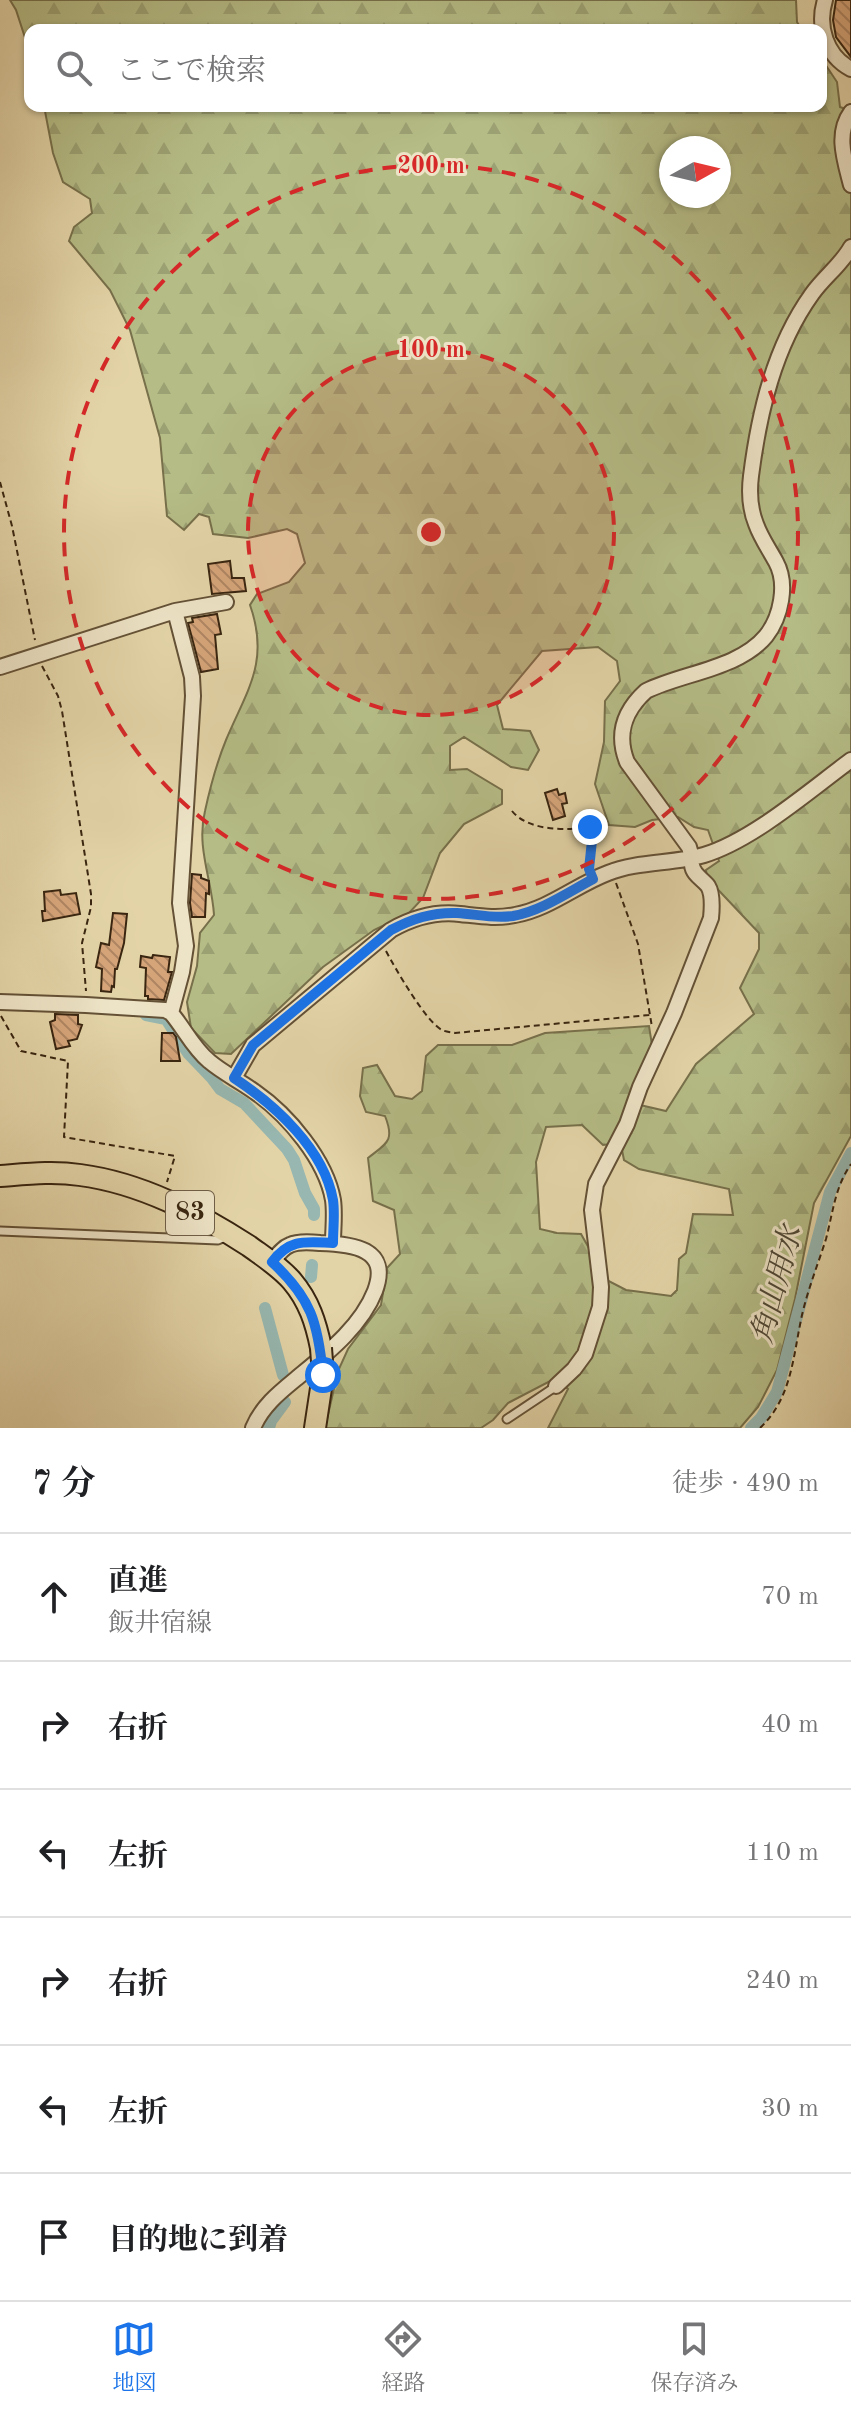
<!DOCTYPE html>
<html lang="ja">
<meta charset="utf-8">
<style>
body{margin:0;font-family:"Old Standard TT","Noto Serif JP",serif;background:#f6f6f6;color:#202124}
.compass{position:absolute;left:659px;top:136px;width:72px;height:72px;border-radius:50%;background:#fff;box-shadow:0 2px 6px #0004;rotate:82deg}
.stop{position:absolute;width:24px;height:24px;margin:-18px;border:6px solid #1a73e8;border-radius:50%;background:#fff}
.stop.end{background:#1a73e8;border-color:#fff;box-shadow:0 2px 8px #0008}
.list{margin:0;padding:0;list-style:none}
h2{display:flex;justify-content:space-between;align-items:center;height:104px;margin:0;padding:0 32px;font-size:34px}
h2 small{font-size:26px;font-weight:400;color:#757577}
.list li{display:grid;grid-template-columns:52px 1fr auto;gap:24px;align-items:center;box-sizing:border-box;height:128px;padding:0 32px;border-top:2px solid #e0e0e0}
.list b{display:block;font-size:30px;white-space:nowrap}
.list p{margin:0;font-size:26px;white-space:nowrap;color:#757577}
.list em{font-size:26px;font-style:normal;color:#757577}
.icon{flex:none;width:44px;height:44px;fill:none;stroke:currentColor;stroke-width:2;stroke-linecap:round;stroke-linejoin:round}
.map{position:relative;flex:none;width:851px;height:1428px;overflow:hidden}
.search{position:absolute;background:#fff;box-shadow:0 2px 6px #0004;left:24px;right:24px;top:24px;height:88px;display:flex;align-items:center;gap:20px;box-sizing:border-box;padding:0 28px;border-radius:16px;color:#757577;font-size:30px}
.sheet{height:872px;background:#fff}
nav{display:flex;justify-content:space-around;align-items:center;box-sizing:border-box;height:112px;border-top:2px solid #e0e0e0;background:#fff;font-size:22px;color:#757577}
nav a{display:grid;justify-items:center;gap:4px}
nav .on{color:#1a73e8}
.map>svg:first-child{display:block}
.forest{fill:url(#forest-firs);stroke:#77704b;stroke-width:2;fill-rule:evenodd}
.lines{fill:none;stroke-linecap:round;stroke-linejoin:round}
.canal{stroke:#97b7b0;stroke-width:12}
.building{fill:url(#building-back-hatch);stroke:#392510;stroke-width:2}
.lane-casing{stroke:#645136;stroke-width:11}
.street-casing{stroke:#645136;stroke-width:18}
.primary-casing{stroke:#392510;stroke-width:24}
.path{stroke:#392510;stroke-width:2;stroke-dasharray:6 4;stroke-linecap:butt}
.lane{stroke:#ede3c6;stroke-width:7}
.street{stroke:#ede3c6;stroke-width:14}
.primary{stroke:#e3d4a7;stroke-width:20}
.primary-bridge-casing{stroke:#392510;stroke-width:24;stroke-linecap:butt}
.primary-bridge{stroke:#e3d4a7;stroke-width:20}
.route{stroke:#1a73e8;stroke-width:10}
.ring{fill:none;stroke:#d62828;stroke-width:4;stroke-dasharray:14 10}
.labels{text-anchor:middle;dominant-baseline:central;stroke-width:6;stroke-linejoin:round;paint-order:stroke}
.shield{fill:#ede3c6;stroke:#6f5e47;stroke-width:2}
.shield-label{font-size:26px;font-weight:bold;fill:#392510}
.water-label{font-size:30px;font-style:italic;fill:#504a38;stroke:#ede3c6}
.centre{fill:#d62828;stroke:#ede3c6;stroke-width:4}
.ring-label{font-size:24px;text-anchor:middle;font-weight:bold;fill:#d62828;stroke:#ede3c6;stroke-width:6;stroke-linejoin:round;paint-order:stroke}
</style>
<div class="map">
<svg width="851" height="1428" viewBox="0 0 851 1428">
<defs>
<pattern id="forest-firs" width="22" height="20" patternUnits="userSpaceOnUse" patternTransform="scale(2)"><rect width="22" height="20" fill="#b5bc86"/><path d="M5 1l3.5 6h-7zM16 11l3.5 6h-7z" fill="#9ca173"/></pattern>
<pattern id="building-back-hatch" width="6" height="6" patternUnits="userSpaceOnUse" patternTransform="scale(2)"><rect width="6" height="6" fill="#d6a57a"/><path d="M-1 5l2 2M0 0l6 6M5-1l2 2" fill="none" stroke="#af8663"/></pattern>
</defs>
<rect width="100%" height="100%" fill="#e3d4a7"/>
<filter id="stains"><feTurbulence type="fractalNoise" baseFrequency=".0025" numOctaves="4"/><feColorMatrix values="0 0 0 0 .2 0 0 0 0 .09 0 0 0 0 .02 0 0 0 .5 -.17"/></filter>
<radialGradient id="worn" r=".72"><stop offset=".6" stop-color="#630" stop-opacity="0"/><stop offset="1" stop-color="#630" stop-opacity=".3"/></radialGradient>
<!-- forest -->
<path class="forest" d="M 10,0 L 796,0 L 797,22 L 802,30 L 30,30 L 30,53 L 16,10 Z
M 821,58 L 837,82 L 840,107 L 851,111 L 851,1136 L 814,1203 L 795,1299 L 777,1370 L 758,1407 L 740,1428 L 548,1428 L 568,1389 L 556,1378 L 508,1403 L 493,1420 L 481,1428 L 325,1428 L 338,1371 L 348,1349 L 381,1305 L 387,1268 L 400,1254 L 394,1210 L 373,1201 L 368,1158 C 387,1143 395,1141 385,1116 L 366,1112 L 360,1096 L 363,1068 L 377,1065 L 395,1096 L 412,1099 L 422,1091 L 426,1056 L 438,1045 L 512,1045 L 545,1033 L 649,1026 L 652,1045 L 640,1105 L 666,1111 L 696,1064 L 754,1014 L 740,988 L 759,949 L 759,933 L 707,878 L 706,870 L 719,861 L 708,830 L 694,827 L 678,817 L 652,820 L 635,827 L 609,825 L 595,784 L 604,742 L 605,701 L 620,681 L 617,661 L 598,647 L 542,651 L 497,705 L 503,729 L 530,731 L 539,750 L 528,770 L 511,767 L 464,737 L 450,746 L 450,770 L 467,769 L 502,790 L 502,804 L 464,824 L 440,853 L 423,898 L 409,913 L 374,930 L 323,967 L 231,1054 L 215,1053 L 191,1028 L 187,1002 L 197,966 L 200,933 L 214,915 C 212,880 196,847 205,811 C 210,788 217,762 226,740 C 247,690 270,662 250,605 L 257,594 L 289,582 L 305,563 L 297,534 L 287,529 L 248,538 L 213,534 L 209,517 L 199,514 L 184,530 L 167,516 L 160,438 L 130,330 L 110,290 L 69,241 L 74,227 L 92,213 L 90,199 L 63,182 L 53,153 L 44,106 L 821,106 ZM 671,148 L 719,148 L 719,196 L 671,196 ZM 582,1125 L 603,1145 L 612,1144 L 622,1150 L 624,1160 L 639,1169 L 729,1189 L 733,1215 L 693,1214 L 686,1253 L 679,1259 L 677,1290 L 671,1296 L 626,1290 L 597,1275 L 590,1250 L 581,1234 L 557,1233 L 540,1229 L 536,1162 L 546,1127 Z"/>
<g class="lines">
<!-- canal -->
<path class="canal" d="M 146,1015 L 166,1019 L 188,1053 L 211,1077 L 220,1089 L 244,1103 L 287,1149 L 294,1160 L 305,1193 L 314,1209 L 314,1215
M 311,1277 L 312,1265
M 265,1308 L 283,1375
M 269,1428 L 271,1421 L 285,1402
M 751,1428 L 761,1418 L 777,1392 L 830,1192 L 851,1153"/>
</g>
<!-- building -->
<path class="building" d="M 836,0 L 851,0 L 851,57 L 836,37 L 833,20 Z
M 230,561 L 232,578 L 244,578 L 246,591 L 212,594 L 208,564 Z
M 217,614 L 221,634 L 215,635 L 218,669 L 201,672 L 188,623 L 193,622 L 192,618 Z
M 557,789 L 559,795 L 565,793 L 567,803 L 562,804 L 565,816 L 553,820 L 545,793 Z
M 192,874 L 201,875 L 201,878 L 209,881 L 209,894 L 206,893 L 205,917 L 192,917 L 190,903 Z
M 60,890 L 61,895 L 76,893 L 80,914 L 43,921 L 42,911 L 45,911 L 44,892 Z
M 113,913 L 127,914 L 124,943 L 117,969 L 115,969 L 114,987 L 112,986 L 111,992 L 101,991 L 102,969 L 96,967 L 101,943 L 109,945 Z
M 153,955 L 170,957 L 168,972 L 172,972 L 164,1000 L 148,999 L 148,996 L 145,996 L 146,968 L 140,967 L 141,956 L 152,958 Z
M 55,1014 L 78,1015 L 78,1024 L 82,1025 L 77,1039 L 68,1041 L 70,1046 L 56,1049 L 50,1022 L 55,1020 Z
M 162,1033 L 173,1033 L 176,1037 L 180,1061 L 161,1061 Z"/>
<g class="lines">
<!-- lane casing -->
<g class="lane-casing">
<path id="lane" d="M 0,1231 L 218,1240 L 225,1237
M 507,1419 L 555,1387"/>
</g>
<!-- street casing -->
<g class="street-casing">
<path id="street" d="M 825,0 C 817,26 826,56 851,69
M 851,112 C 835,134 845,161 851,185
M 175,611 L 226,602
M 0,667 L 175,611 L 192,677 L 193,696 L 180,903 L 186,946 L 182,972 L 171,1013 L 165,1010 L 86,1005 L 0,1002
M 171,1013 C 184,1028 193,1048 209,1061 C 223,1073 240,1081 255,1092 C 288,1115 326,1160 333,1200 C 335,1214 333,1229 333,1243
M 234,1078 L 253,1045 L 391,930 C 412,918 435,911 460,914 C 479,916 496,919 515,915 C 549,909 576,885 608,873 C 638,861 673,864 704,855 C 753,840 809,791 851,760
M 556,1386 L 574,1369 L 585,1354 L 600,1307 L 601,1287 L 592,1210 L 596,1184 L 627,1124 L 640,1087 L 674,1013 L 711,918 C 712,908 713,894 708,886 C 703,879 693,875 692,865 C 691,858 692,855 689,847 L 627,762 C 616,734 624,711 646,691 C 682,673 739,669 766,636 C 781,617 788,584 776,562 C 769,549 761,538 756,524 C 750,509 749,492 751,476 C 759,413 774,347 812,294 C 824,277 841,265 851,247
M 253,1428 C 262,1406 280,1392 297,1378 C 326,1354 361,1327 375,1291 C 391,1248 352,1244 320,1243 C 311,1242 298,1241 290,1245 C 282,1248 277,1256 272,1262"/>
</g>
<!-- primary casing -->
<g class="primary-casing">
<path id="primary" d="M 0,1176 C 27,1174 53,1171 80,1175 C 141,1183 198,1213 249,1246 C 264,1257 280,1267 292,1281 C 309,1301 316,1323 321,1348
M 315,1428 L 323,1375"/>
</g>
<!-- path -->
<path class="path" d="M 0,482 L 12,526 L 35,640
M 42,666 L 58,696 L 62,711 L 91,894 L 91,907 L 82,943 L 86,991
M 512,811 C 528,831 567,831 590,827 L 593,831 L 589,867
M 616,883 L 638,944 L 652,1027
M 386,951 C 395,968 426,1022 442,1030 C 446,1032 451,1032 455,1033 L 650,1015
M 1,1016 L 21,1051 L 68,1061 L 64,1137 L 175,1156 L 167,1182
M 760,1428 C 792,1398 793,1356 802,1315 C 808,1289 818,1264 826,1239 C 833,1212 835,1187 851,1164"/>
<!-- lane -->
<use href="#lane" class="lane"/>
<!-- street -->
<use href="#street" class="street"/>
<!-- primary -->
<use href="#primary" class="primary"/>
<!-- primary-bridge casing -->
<g class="primary-bridge-casing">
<path id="primary-bridge" d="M 321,1348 L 323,1375"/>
</g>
<!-- primary-bridge -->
<use href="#primary-bridge" class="primary-bridge"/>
</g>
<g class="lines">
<!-- route -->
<path class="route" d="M 323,1375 C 318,1322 311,1298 272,1262 C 290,1238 306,1242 333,1243 C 333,1229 335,1214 333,1200 C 324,1149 275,1105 234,1078 L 253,1045 L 391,930 C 412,919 432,912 457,913 C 476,914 493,919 513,916 C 541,911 567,893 593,879 L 589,869 L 593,831 L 590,827"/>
</g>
<!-- distance rings -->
<circle cx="431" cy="532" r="183" fill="#d62828" fill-opacity=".12"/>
<g class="ring">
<circle cx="431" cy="532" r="183"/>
<circle cx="431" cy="532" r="367"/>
</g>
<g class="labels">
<!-- shield labels -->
<rect class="shield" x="166" y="1191" width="48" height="44" rx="6"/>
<g class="shield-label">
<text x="190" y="1213">83</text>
</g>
<!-- water labels -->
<g class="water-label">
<text transform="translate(778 1285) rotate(-75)">角山用水</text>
</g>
</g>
<circle cx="431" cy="532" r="12" class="centre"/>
<g class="ring-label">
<text x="431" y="173">200 m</text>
<text x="431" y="357">100 m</text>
</g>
<rect width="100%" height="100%" filter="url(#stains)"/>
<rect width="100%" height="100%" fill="url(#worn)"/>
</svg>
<svg class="compass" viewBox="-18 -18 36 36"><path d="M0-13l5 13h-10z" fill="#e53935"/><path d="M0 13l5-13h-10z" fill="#757577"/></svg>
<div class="stop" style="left:323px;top:1375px"></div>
<div class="stop end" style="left:590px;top:827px"></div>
<div class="search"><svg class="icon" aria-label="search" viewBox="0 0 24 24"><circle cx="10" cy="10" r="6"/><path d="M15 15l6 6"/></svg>ここで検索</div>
</div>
<section class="sheet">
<h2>7 分<small>徒歩 · 490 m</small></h2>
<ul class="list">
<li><svg class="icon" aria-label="ahead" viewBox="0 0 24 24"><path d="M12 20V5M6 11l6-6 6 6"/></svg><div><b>直進</b><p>飯井宿線</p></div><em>70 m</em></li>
<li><svg class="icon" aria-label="right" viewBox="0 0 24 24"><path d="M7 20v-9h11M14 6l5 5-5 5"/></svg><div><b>右折</b></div><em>40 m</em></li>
<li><svg class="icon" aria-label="left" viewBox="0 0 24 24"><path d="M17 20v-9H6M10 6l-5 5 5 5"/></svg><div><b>左折</b></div><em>110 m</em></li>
<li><svg class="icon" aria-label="right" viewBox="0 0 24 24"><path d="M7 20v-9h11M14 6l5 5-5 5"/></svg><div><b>右折</b></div><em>240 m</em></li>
<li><svg class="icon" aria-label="left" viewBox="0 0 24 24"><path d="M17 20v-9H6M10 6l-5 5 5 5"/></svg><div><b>左折</b></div><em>30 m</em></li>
<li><svg class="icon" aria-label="arrive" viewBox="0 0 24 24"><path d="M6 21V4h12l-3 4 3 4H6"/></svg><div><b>目的地に到着</b></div></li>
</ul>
</section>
<nav>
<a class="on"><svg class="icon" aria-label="map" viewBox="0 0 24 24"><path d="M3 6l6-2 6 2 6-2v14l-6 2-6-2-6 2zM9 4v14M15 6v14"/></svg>地図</a>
<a><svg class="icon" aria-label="directions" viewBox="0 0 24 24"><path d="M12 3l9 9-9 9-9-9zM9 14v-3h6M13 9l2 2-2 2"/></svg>経路</a>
<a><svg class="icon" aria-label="saved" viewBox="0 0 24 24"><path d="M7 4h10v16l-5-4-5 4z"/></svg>保存済み</a>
</nav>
